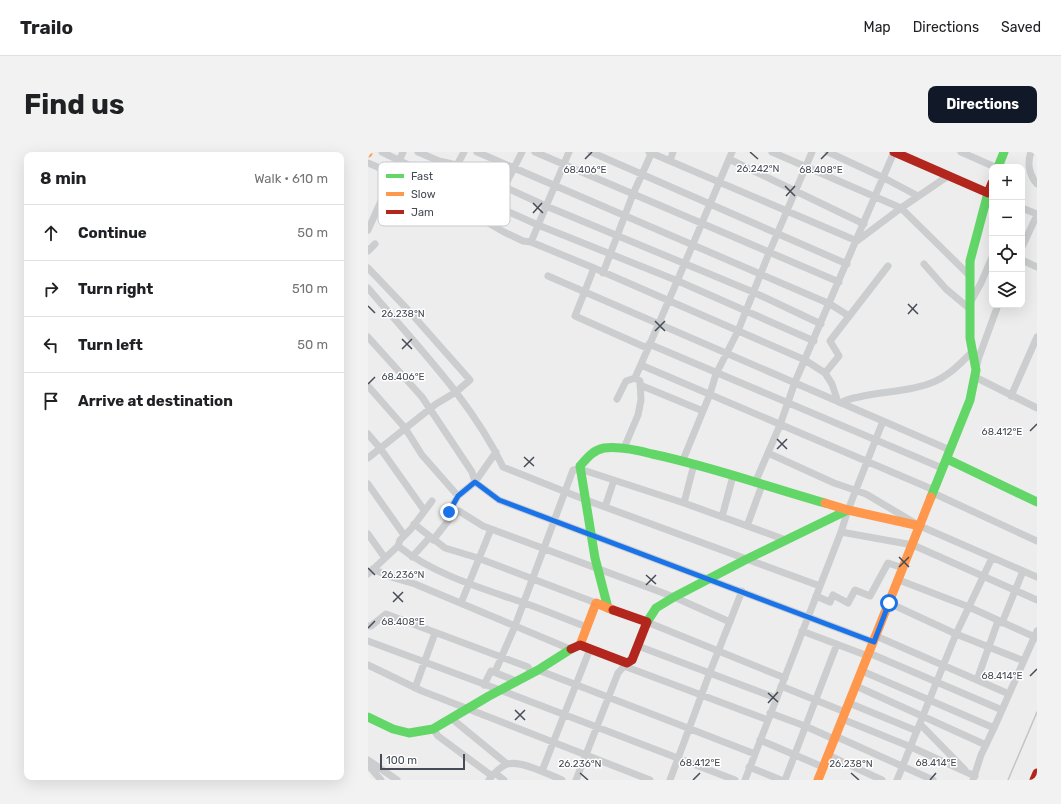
<!DOCTYPE html>
<meta charset="utf-8">
<style>
body{margin:0;font-family:Rubik,sans-serif;background:#f2f2f2;color:#202124}
.controls{position:absolute;right:12px;top:12px;display:grid;overflow:hidden;border-radius:8px;box-shadow:0 4px 16px #0002}
.controls button{width:36px;height:36px;display:grid;place-items:center;padding:0;border:0;border-bottom:1px solid #e0e0e0;background:#fff;color:#202124;font:20px sans-serif}
.scale{position:absolute;left:12px;bottom:10px;width:85px;box-sizing:border-box;padding-left:4px;border:2px solid #464c56;border-top:0;font-size:11px;line-height:14px;white-space:nowrap;color:#464c56;-webkit-text-stroke:3px #fff;paint-order:stroke}
.stop{position:absolute;width:12px;height:12px;margin:-9px;border:3px solid #1a73e8;border-radius:50%;background:#fff}
.stop.end{background:#1a73e8;border-color:#fff;box-shadow:0 1px 4px #0008}
.list{margin:0;padding:0;list-style:none}
h2{display:flex;justify-content:space-between;align-items:center;height:52px;margin:0;padding:0 16px;font-size:17px}
h2 small{font-size:13px;font-weight:400;color:#757577}
.list li{display:grid;grid-template-columns:26px 1fr auto;gap:12px;align-items:center;box-sizing:border-box;height:56px;padding:0 16px;border-top:1px solid #e0e0e0}
.list b{display:block;font-size:15px;white-space:nowrap}
.list em{font-size:13px;font-style:normal;color:#757577}
.icon{flex:none;width:22px;height:22px;fill:none;stroke:currentColor;stroke-width:2;stroke-linecap:round;stroke-linejoin:round}
.map{position:relative;flex:none;width:669px;height:628px;overflow:hidden;border-radius:8px}
header{display:flex;align-items:center;gap:24px;box-sizing:border-box;height:56px;padding:0 20px;background:#fff;border-bottom:1px solid #e0e0e0}
header strong{font-size:19px}
nav{display:flex;gap:22px;margin-inline-start:auto;font-size:14px}
.intro{display:flex;align-items:center;justify-content:space-between;box-sizing:border-box;height:96px;padding:0 24px}
h1{margin:0;font-size:28px}
.button{padding:10px 18px;border-radius:8px;background:#111827;color:#fff;font-size:14px;font-weight:700}
main{display:flex;gap:24px;padding:0 24px}
aside{flex:1;background:#fff;border-radius:8px;box-shadow:0 4px 16px #0002}
.map>svg:first-child{display:block}
.lines{fill:none;stroke-linecap:round;stroke-linejoin:round}
.street{stroke:#cbcdcf;stroke-width:7}
.fast{stroke:#63d668;stroke-width:9}
.slow{stroke:#ff974d;stroke-width:9}
.jam{stroke:#b3261e;stroke-width:9}
.rail{stroke:#c4c5c8;stroke-width:1.5}
.route{stroke:#1a73e8;stroke-width:5}
.ticks{fill:none;stroke:#464c56;stroke-width:1.5}
.key{fill:#fff;stroke:#c8c9cc;stroke-width:1}
.key-label{font-size:11px;fill:#464c56}
.ticks-label{font-size:10px;text-anchor:middle;fill:#464c56;stroke:#fff;stroke-width:3;stroke-linejoin:round;paint-order:stroke}
</style>
<header>
<strong>Trailo</strong>
<nav><a>Map</a><a>Directions</a><a>Saved</a></nav>
</header>
<div class="intro"><h1>Find us</h1><a class="button">Directions</a></div>
<main>
<aside>
<h2>8 min<small>Walk · 610 m</small></h2>
<ul class="list">
<li><svg class="icon" aria-label="ahead" viewBox="0 0 24 24"><path d="M12 20V5M6 11l6-6 6 6"/></svg><div><b>Continue</b></div><em>50 m</em></li>
<li><svg class="icon" aria-label="right" viewBox="0 0 24 24"><path d="M7 20v-9h11M14 6l5 5-5 5"/></svg><div><b>Turn right</b></div><em>510 m</em></li>
<li><svg class="icon" aria-label="left" viewBox="0 0 24 24"><path d="M17 20v-9H6M10 6l-5 5 5 5"/></svg><div><b>Turn left</b></div><em>50 m</em></li>
<li><svg class="icon" aria-label="arrive" viewBox="0 0 24 24"><path d="M6 21V4h12l-3 4 3 4H6"/></svg><div><b>Arrive at destination</b></div></li>
</ul>
</aside>
<div class="map">
<svg width="669" height="628" viewBox="0 0 669 628">
<rect width="100%" height="100%" fill="#ededed"/>
<g class="lines">
<!-- street -->
<path class="street" d="M 14,0 L 81,33 L 170,73 L 310,129 L 446,189
M 50,0 L 71,9 L 89,13 L 75,45
M 96,0 L 89,13 L 178,54 L 385,140 L 453,172
M 109,0 L 462,152 L 481,164
M 167,0 L 471,130
M 201,0 L 163,90 L 226,116 L 437,208 L 457,221 L 464,232 L 470,250
M 223,0 L 479,112
M 281,0 L 489,89 L 533,56 L 580,24
M 404,0 L 533,56 L 602,124
M 460,0 L 516,26 L 550,44
M 593,0 L 627,15
M 663,0 C 659,11 661,23 669,32
M 361,7 L 496,72
M 302,9 L 305,0
M 0,11 L 26,22 L 73,44 L 136,80 L 155,89 L 163,90
M 654,56 L 669,62
M 119,70 L 154,0
M 0,78 L 35,0
M 654,95 L 669,63
M 0,99 L 7,92
M 654,108 L 669,115
M 556,112 L 578,137 L 602,157
M 0,116 L 41,159 L 102,228 L 88,240 L 68,252 L 0,306
M 226,116 L 207,164 L 279,196
M 235,121 L 265,42 L 284,0
M 180,124 L 582,298
M 0,136 C 47,192 103,248 135,315 L 218,348 L 452,434
M 602,151 L 613,131 L 624,105
M 0,185 L 54,245 L 104,320 L 107,330 L 131,348 L 506,490
M 281,192 L 574,316
M 273,213 L 566,338
M 608,216 L 611,205 L 630,153
M 457,221 L 471,204 L 462,189 L 520,114
M 607,225 L 669,256
M 272,233 L 335,259
M 0,234 L 37,276 L 54,303 L 90,344
M 643,244 L 669,185
M 249,247 L 258,229 L 267,226
M 473,251 C 479,247 484,246 491,245 C 514,239 541,240 563,231 C 580,225 593,211 605,199
M 0,282 L 12,296 L 56,358
M 256,296 L 270,263 L 273,248 L 272,229 L 267,226 C 300,151 332,76 364,0
M 400,301 L 466,331 L 498,342 L 552,374 L 669,425
M 315,308 L 342,242 L 348,222 L 370,179 L 401,101 L 444,0
M 387,331 L 412,273 L 427,230 L 526,0
M 0,332 L 36,383
M 565,341 L 669,389
M 316,351 L 326,312
M 237,355 L 246,328
M 84,364 L 91,359 L 115,374 L 306,445 L 362,470
M 354,365 L 365,324
M 46,372 L 77,396 L 110,406 L 228,451
M 379,374 L 394,333
M 473,380 L 545,393 L 669,448
M 0,382 L 17,406
M 65,388 L 84,364 L 81,360 L 90,344 L 107,330 L 128,300
M 30,394 C 68,424 117,437 162,453 C 181,460 200,468 219,475
M 44,405 L 62,385
M 5,417 L 23,425 L 47,432 L 202,497
M 0,422 L 30,394 L 32,388 L 43,377 L 64,349
M 531,428 L 601,455 L 669,486
M 448,444 L 462,450 L 465,443 L 480,451 L 487,438 L 502,444 L 520,411 L 535,416
M 93,451 L 123,377
M 521,451 L 588,482 L 656,509
M 279,470 L 417,526
M 634,471 L 655,419
M 0,474 L 3,474 L 18,462 L 160,515 L 163,520
M 434,479 L 500,504
M 508,484 L 641,542
M 0,489 L 132,538 L 367,628
M 270,494 L 408,546
M 501,501 L 634,558
M 0,513 L 54,539 L 282,628
M 256,514 L 400,568
M 170,518 L 387,602
M 494,519 L 626,576
M 127,520 L 147,474 L 205,318 L 212,317 L 316,351 L 418,388
M 609,528 L 630,469
M 116,533 L 123,519 L 148,529
M 413,534 L 477,560
M 488,534 L 618,593
M 47,536 L 67,481
M 481,551 L 549,579
M 402,561 L 437,574 L 466,587
M 83,566 L 139,612
M 474,567 L 543,595 L 607,624
M 552,572 L 597,618
M 65,577 L 70,584 L 124,624
M 467,584 L 565,628
M 392,588 L 455,615
M 460,603 L 514,628
M 0,608 L 29,628
M 0,613 L 13,628
M 381,615 L 413,628
M 174,619 L 222,497
M 127,621 L 136,628
M 121,628 C 125,622 133,614 140,612 C 153,608 182,623 194,628
M 208,628 L 250,521 L 259,511
M 302,628 L 342,520 L 374,439
M 377,628 L 473,380 L 480,358 L 515,269
M 417,628 L 469,492
M 529,628 L 588,482 L 624,406
M 605,628 L 613,603 L 626,576 L 669,479"/>
<!-- fast -->
<path class="fast" d="M 630,15 L 636,0
M 579,307 L 669,350
M 563,345 L 602,248 L 608,218 L 602,186 L 602,109 L 620,41
M 240,456 L 227,406 L 212,314 C 219,306 225,298 236,296 C 251,294 269,298 284,302 C 342,314 400,335 457,351
M 279,470 L 288,456 L 306,445 L 377,408 L 480,358
M 0,565 L 25,577 L 41,581 L 65,577 L 121,544 L 170,518 L 203,497"/>
<!-- slow -->
<path class="slow" d="M 0,0 L 0,1
M 457,351 L 480,358 L 552,374
M 212,493 L 228,451 L 245,458
M 450,628 L 563,345"/>
<!-- jam -->
<path class="jam" d="M 526,0 L 620,41 L 624,31
M 203,497 L 212,493 L 259,511 L 264,508 L 279,470 L 245,458
M 666,628 L 669,621"/>
<!-- rail -->
<path class="rail" d="M 640,628 L 669,560"/>
</g>
<g class="lines">
<!-- route -->
<path class="route" d="M 81,360 L 90,344 L 107,330 L 131,348 L 506,490 L 521,451"/>
</g>
<!-- ticks -->
<path class="ticks" d="M 382,0 L 390,7M 217,7 L 224,0M 453,7 L 460,0M 417,34 L 427,44M 418,44 L 427,34M 165,51 L 175,61M 165,61 L 174,51M 540,152 L 550,162M 0,154 L 7,161M 540,162 L 549,152M 287,169 L 297,179M 287,179 L 297,169M 34,187 L 44,197M 34,197 L 44,187M 0,232 L 7,225M 662,279 L 669,272M 409,287 L 419,297M 409,297 L 419,287M 156,305 L 166,314M 156,315 L 166,305M 531,405 L 541,415M 531,415 L 541,405M 0,416 L 7,423M 278,423 L 288,432M 278,433 L 288,423M 25,440 L 35,450M 25,450 L 35,440M 0,476 L 7,469M 662,524 L 669,517M 400,541 L 410,550M 400,551 L 410,540M 147,558 L 157,568M 147,568 L 157,558M 212,621 L 220,628M 483,621 L 491,628M 325,628 L 332,621M 562,628 L 568,621"/>
<!-- legend -->
<rect x="10" y="10" width="132" height="64" rx="6" class="key"/>
<rect x="18" y="22" width="18" height="4" fill="#63d668"/>
<rect x="18" y="40" width="18" height="4" fill="#ff974d"/>
<rect x="18" y="58" width="18" height="4" fill="#b3261e"/>
<g class="key-label">
<text x="43" y="28">Fast</text>
<text x="43" y="46">Slow</text>
<text x="43" y="64">Jam</text>
</g>
<g class="ticks-label">
<text x="390" y="20">26.242°N</text>
<text x="217" y="21">68.406°E</text>
<text x="453" y="21">68.408°E</text>
<text x="35" y="165">26.238°N</text>
<text x="35" y="228">68.406°E</text>
<text x="634" y="283">68.412°E</text>
<text x="35" y="426">26.236°N</text>
<text x="35" y="473">68.408°E</text>
<text x="634" y="527">68.414°E</text>
<text x="332" y="614">68.412°E</text>
<text x="568" y="614">68.414°E</text>
<text x="212" y="615">26.236°N</text>
<text x="483" y="615">26.238°N</text>
</g>
</svg>
<div class="controls">
<button>+</button>
<button>−</button>
<button><svg class="icon" aria-label="locate" viewBox="0 0 24 24"><circle cx="12" cy="12" r="6"/><path d="M12 2v4M12 18v4M2 12h4M18 12h4"/></svg></button>
<button><svg class="icon" aria-label="layers" viewBox="0 0 24 24"><path d="M12 4l9 5-9 5-9-5zM3 14l9 5 9-5"/></svg></button>
</div>
<div class="scale">100 m</div>
<div class="stop" style="left:521px;top:451px"></div>
<div class="stop end" style="left:81px;top:360px"></div>
</div>
</main>
